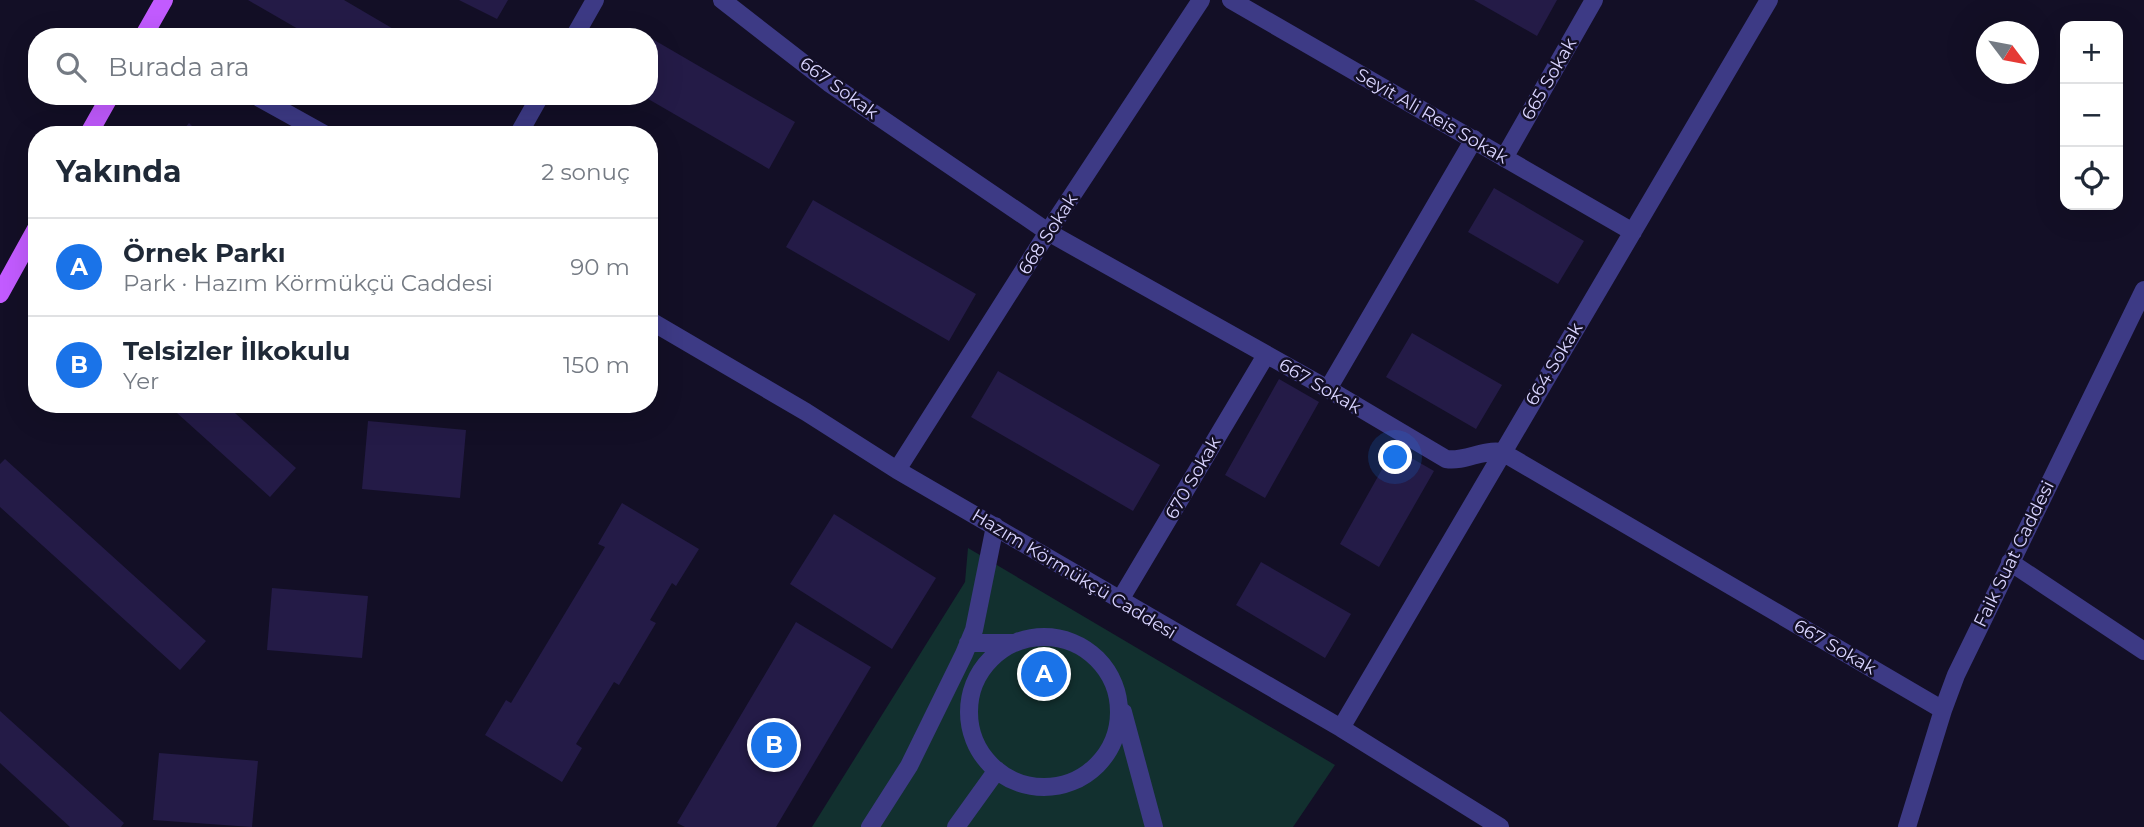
<!DOCTYPE html>
<html lang="tr">
<meta charset="utf-8">
<style>
body{margin:0;font-family:Montserrat,sans-serif;background:#f6f6f7;color:#1f2937}
.controls{position:absolute;right:21px;top:21px;display:grid;overflow:hidden;border-radius:14px;box-shadow:0 7px 28px #0002}
.controls button{width:63px;height:63px;display:grid;place-items:center;padding:0;border:0;border-bottom:2px solid #e0e1e3;background:#fff;color:#1f2937;font:35px sans-serif}
.compass{position:absolute;left:1976px;top:21px;width:63px;height:63px;border-radius:50%;background:#fff;box-shadow:0 7px 28px #0002;rotate:122deg}
.you{position:absolute;left:1396px;top:458px;width:24px;height:24px;margin:-18px;border:5px solid #fff;border-radius:50%;background:#1a73e8;box-shadow:0 0 0 10px #1a73e833}
.badge{display:grid;place-items:center;width:46px;height:46px;border-radius:50%;background:#1a73e8;color:#fff;font-size:23px;font-weight:700}
.pin{position:absolute;translate:-50% -50%;border:4px solid #fff;box-shadow:0 2px 7px #0006}
.list{margin:0;padding:0;list-style:none}
h2{display:flex;justify-content:space-between;align-items:center;height:91px;margin:0;padding:0 28px;font-size:30px}
h2 small{font-size:23px;font-weight:400;color:#747a83}
.list li{display:grid;grid-template-columns:46px 1fr auto;gap:21px;align-items:center;box-sizing:border-box;height:98px;padding:0 28px;border-top:2px solid #e0e1e3}
.list b{display:block;font-size:26px;white-space:nowrap}
.list p{margin:0;font-size:23px;white-space:nowrap;color:#747a83}
.list em{font-size:23px;font-style:normal;color:#747a83}
.icon{flex:none;width:38px;height:38px;fill:none;stroke:currentColor;stroke-width:2;stroke-linecap:round;stroke-linejoin:round}
.map{position:relative;flex:none;width:2144px;height:827px;overflow:hidden}
.search{position:absolute;background:#fff;box-shadow:0 7px 28px #0002;left:28px;top:28px;width:630px;height:77px;display:flex;align-items:center;gap:18px;box-sizing:border-box;padding:0 24px;border-radius:28px;color:#747a83;font-size:26px}
.panel{position:absolute;background:#fff;box-shadow:0 7px 28px #0002;left:28px;top:126px;width:630px;height:287px;border-radius:28px}
.map>svg:first-child{display:block}
.green{fill:#12302f}
.building{fill:#241b47}
.lines{fill:none;stroke-linecap:round;stroke-linejoin:round}
.minor{stroke:#3d3a85;stroke-width:18}
.major{stroke:#c25bff;stroke-width:18}
.tree{fill:#3d827b}
.labels{text-anchor:middle;dominant-baseline:central;stroke-width:5;stroke-linejoin:round;paint-order:stroke}
.street-label{font-size:18px;fill:#d9d4ff;stroke:#130f26}
</style>
<div class="map">
<svg width="2144" height="827" viewBox="0 0 2144 827">
<rect width="100%" height="100%" fill="#130f26"/>
<!-- green -->
<path class="green" d="M 968,548 L 1335,765 L 1293,827 L 812,827 L 965,582 Z"/>
<!-- building -->
<path class="building" d="M 248,0 L 344,0 L 407,37 L 312,37 Z
M 459,0 L 508,0 L 497,19 Z
M 1474,0 L 1557,0 L 1537,36 Z
M 649,37 L 795,122 L 769,169 L 643,96 L 649,96 Z
M 189,123 L 201,135 L 179,135 Z
M 1494,188 L 1584,241 L 1558,284 L 1468,232 Z
M 813,200 L 976,294 L 949,341 L 786,247 Z
M 1412,333 L 1502,385 L 1476,429 L 1386,377 Z
M 998,371 L 1160,465 L 1133,511 L 971,417 Z
M 1279,379 L 1319,402 L 1265,498 L 1225,475 Z
M 167,404 L 225,404 L 296,468 L 270,497 Z
M 368,421 L 466,430 L 460,498 L 362,489 Z
M 1394,448 L 1434,471 L 1379,567 L 1340,544 Z
M 5,459 L 206,641 L 180,670 L 0,507 L 0,464 Z
M 622,503 L 699,549 L 676,586 L 672,583 L 650,620 L 656,623 L 619,685 L 614,682 L 576,744 L 582,748 L 562,782 L 485,735 L 506,700 L 511,703 L 605,547 L 598,544 Z
M 834,514 L 936,578 L 892,649 L 790,584 Z
M 1261,562 L 1351,614 L 1325,658 L 1236,605 Z
M 272,588 L 368,596 L 362,658 L 267,650 Z
M 796,622 L 871,667 L 776,827 L 685,827 L 677,823 Z
M 0,711 L 124,823 L 121,827 L 70,827 L 0,763 Z
M 159,753 L 258,761 L 252,827 L 153,820 Z"/>
<g class="lines">
<!-- minor -->
<path class="minor" d="M 722,0 L 829,83 L 1048,232 L 1328,389 L 1446,459 C 1465,462 1482,449 1502,452 L 1943,710
M 1231,0 L 1633,232
M 574,37 L 595,0
M 256,96 L 326,135
M 518,135 L 540,96
M 1504,158 L 1594,0
M 649,320 L 806,412 L 897,470 L 1341,728 L 1500,827
M 1328,389 L 1474,139
M 897,470 L 1048,232 L 1201,0
M 2010,562 L 2144,651
M 1120,600 L 1266,355
M969 712a75 75 0 1 1 150 0a75 75 0 1 1-150 0Z
M 968,643 L 1014,643
M 1123,712 L 1154,827
M 1341,728 L 1769,0
M 870,827 L 909,766 L 964,654 L 974,630 L 995,526
M 956,827 L 997,770
M 1907,827 L 1943,710 L 1956,675 L 2144,290"/>
<!-- major -->
<path class="major" d="M 143,37 L 164,0
M 88,135 L 110,96
M 0,294 L 37,227"/>
</g>
<!-- trees -->
<circle class="tree" cx="1059" cy="672" r="10"/>
<g class="labels">
<!-- street labels -->
<g class="street-label">
<text transform="translate(1549 79) rotate(-60)">665 Sokak</text>
<text transform="translate(839 88) rotate(36)">667 Sokak</text>
<text transform="translate(1432 116) rotate(30)">Seyit Ali Reis Sokak</text>
<text transform="translate(1048 234) rotate(-57)">668 Sokak</text>
<text transform="translate(1554 364) rotate(-59)">664 Sokak</text>
<text transform="translate(1320 386) rotate(30)">667 Sokak</text>
<text transform="translate(1193 478) rotate(-60)">670 Sokak</text>
<text transform="translate(2014 554) rotate(-64)">Faik Suat Caddesi</text>
<text transform="translate(1074 574) rotate(31)">Hazım Körmükçü Caddesi</text>
<text transform="translate(1835 647) rotate(30)">667 Sokak</text>
</g>
</g>
</svg>
<div class="controls">
<button>+</button>
<button>−</button>
<button><svg class="icon" aria-label="locate" viewBox="0 0 24 24"><circle cx="12" cy="12" r="6"/><path d="M12 2v4M12 18v4M2 12h4M18 12h4"/></svg></button>
</div>
<svg class="compass" viewBox="-18 -18 36 36"><path d="M0-13l5 13h-10z" fill="#e53935"/><path d="M0 13l5-13h-10z" fill="#747a83"/></svg>
<div class="you"></div>
<div class="pin badge" style="left:1044px;top:674px">A</div>
<div class="pin badge" style="left:774px;top:745px">B</div>
<div class="search"><svg class="icon" aria-label="search" viewBox="0 0 24 24"><circle cx="10" cy="10" r="6"/><path d="M15 15l6 6"/></svg>Burada ara</div>
<section class="panel">
<h2>Yakında<small>2 sonuç</small></h2>
<ul class="list">
<li><span class="badge">A</span><div><b>Örnek Parkı</b><p>Park · Hazım Körmükçü Caddesi</p></div><em>90 m</em></li>
<li><span class="badge">B</span><div><b>Telsizler İlkokulu</b><p>Yer</p></div><em>150 m</em></li>
</ul>
</section>
</div>
